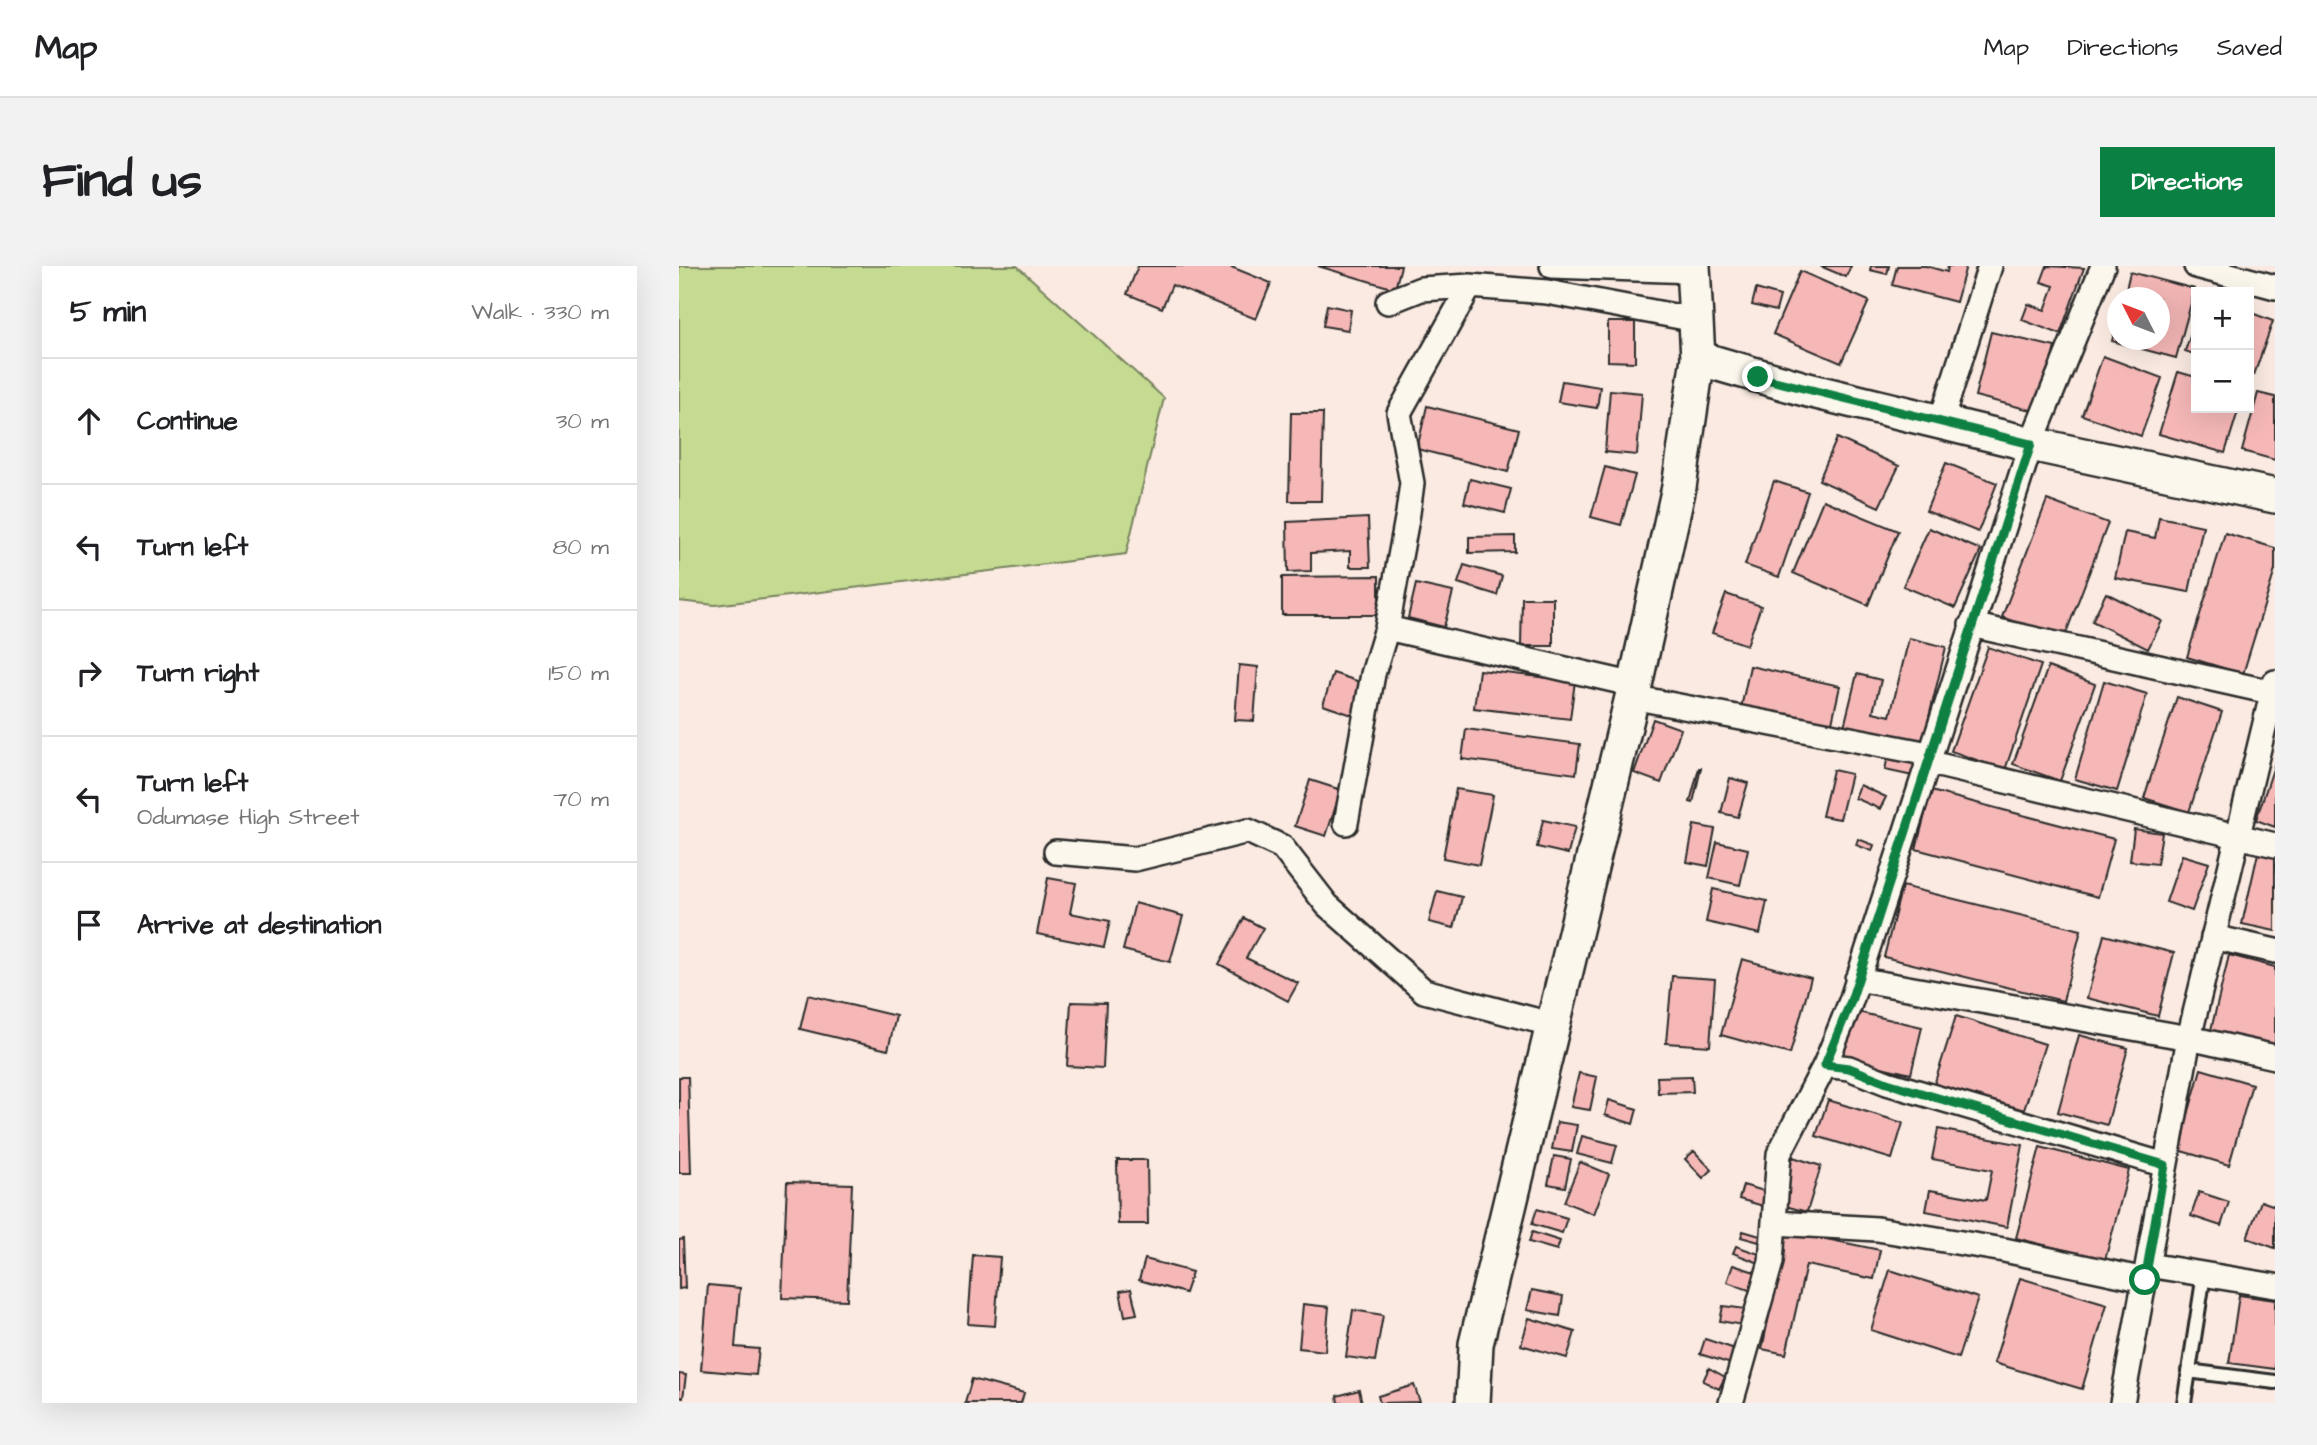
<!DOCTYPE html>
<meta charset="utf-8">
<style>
body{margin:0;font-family:"Architects Daughter",sans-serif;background:#f2f2f2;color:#202124}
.controls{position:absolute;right:21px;top:21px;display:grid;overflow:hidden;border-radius:0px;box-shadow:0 7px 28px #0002}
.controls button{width:63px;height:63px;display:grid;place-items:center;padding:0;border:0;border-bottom:2px solid #e0e0e0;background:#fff;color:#202124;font:35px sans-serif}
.compass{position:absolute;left:1428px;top:21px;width:63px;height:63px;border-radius:50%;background:#fff;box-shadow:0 7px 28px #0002;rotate:312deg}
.stop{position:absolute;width:21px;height:21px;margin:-16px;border:5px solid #0b8043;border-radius:50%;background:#fff}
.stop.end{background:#0b8043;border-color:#fff;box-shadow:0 2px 7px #0008}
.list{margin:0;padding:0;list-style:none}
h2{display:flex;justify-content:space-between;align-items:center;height:91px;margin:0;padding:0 28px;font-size:30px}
h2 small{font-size:23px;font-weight:400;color:#757577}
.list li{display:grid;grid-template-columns:46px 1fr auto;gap:21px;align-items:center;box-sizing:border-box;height:126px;padding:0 28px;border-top:2px solid #e0e0e0}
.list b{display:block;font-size:26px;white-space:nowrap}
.list p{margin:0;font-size:23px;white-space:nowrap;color:#757577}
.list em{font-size:23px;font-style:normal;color:#757577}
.icon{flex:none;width:38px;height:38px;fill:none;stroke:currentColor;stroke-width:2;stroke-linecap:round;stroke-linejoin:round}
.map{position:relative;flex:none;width:1596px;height:1137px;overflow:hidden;border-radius:0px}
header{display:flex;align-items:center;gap:42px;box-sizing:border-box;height:98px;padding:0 35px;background:#fff;border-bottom:2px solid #e0e0e0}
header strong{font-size:33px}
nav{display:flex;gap:38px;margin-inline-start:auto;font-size:24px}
.intro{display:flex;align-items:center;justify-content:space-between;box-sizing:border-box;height:168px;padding:0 42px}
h1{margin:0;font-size:49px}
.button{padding:18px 32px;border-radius:0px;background:#0b8043;color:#fff;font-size:24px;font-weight:700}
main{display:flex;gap:42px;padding:0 42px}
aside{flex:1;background:#fff;border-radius:0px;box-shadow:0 7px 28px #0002}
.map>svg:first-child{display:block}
.green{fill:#c4db91;stroke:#78835e;stroke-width:2}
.building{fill:#f5b8b7;stroke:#2b2b2b;stroke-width:2}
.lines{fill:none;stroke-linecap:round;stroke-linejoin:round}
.lane-casing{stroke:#2b2b2b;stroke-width:18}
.street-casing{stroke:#2b2b2b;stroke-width:28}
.secondary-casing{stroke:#2b2b2b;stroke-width:38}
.lane{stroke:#fbf7ec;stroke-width:12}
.street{stroke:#fbf7ec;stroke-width:23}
.secondary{stroke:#fbf7ec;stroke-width:33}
.route{stroke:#0b8043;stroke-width:9}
</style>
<header>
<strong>Map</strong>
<nav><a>Map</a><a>Directions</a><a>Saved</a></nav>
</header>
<div class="intro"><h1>Find us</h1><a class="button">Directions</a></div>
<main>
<aside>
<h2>5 min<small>Walk · 330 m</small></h2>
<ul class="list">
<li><svg class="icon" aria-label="ahead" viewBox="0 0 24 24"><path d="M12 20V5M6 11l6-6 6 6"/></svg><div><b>Continue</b></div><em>30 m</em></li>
<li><svg class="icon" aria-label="left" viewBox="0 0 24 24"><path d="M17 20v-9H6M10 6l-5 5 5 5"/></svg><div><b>Turn left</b></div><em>80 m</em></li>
<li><svg class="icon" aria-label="right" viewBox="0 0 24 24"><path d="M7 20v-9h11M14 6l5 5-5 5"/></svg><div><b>Turn right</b></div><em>150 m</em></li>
<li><svg class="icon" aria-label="left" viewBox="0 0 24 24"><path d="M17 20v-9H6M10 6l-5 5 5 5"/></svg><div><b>Turn left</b><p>Odumase High Street</p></div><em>70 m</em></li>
<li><svg class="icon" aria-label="arrive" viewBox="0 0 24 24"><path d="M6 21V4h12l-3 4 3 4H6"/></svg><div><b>Arrive at destination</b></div></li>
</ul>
</aside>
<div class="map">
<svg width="1596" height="1137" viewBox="0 0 1596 1137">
<rect width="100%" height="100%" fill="#faeae1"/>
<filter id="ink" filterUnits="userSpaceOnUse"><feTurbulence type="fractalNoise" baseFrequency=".0143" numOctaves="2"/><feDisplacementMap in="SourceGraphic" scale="14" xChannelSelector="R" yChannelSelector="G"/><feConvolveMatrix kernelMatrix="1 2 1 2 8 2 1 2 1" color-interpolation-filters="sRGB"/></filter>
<g filter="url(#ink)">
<!-- green -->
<path class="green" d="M 0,0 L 338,0 L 485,132 L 447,288 L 36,339 L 0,335 Z"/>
<!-- building -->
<path class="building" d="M 459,0 L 550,0 L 592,17 L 577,53 L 493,19 L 483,42 L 448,28 Z
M 639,0 L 722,0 L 716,23 Z
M 1141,0 L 1172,0 L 1167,11 Z
M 1192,0 L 1210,0 L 1208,8 L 1191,4 Z
M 1218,0 L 1247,0 L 1268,6 L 1269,0 L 1287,0 L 1277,36 L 1213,19 Z
M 1368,0 L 1405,2 L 1381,68 L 1343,54 L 1349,38 L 1366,44 L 1375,20 L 1362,16 Z
M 1121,5 L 1190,35 L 1162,97 L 1094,68 Z
M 1451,6 L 1516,23 L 1497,92 L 1433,75 L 1438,55 L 1438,74 L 1480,74 L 1480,32 L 1445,32 Z
M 1077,23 L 1101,30 L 1097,45 L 1073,39 Z
M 648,39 L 672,44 L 669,64 L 644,60 Z
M 1570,46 L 1594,55 L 1575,109 L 1570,108 Z
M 1517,53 L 1517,89 L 1506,85 Z
M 929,56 L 956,56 L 956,96 L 929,95 Z
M 1312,66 L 1376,81 L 1359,146 L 1296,130 Z
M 1424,90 L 1483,112 L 1462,170 L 1403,149 Z
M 1499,106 L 1517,111 L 1517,142 L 1560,142 L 1546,187 L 1480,168 Z
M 883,115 L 921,121 L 918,142 L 879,136 Z
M 931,124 L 963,127 L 958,189 L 926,186 Z
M 1579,127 L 1596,131 L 1596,194 L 1563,185 Z
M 748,140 L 840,163 L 829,206 L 738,183 Z
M 612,147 L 644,147 L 642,235 L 610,235 Z
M 1158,172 L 1220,200 L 1200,241 L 1140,214 Z
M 1267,197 L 1318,217 L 1299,266 L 1247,245 Z
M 926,201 L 956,209 L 942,259 L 912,251 Z
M 791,213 L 832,223 L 826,247 L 785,237 Z
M 1095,215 L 1129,226 L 1100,311 L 1066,299 Z
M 1144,234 L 1219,265 L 1189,339 L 1114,307 Z
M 1368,234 L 1429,257 L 1384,375 L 1323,351 Z
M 1480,251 L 1524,260 L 1510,326 L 1436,312 L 1446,266 L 1476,272 Z
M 689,252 L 691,301 L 671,301 L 671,285 L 632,287 L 632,305 L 609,306 L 608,256 Z
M 1250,262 L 1302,284 L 1276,342 L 1224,320 Z
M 1546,267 L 1596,282 L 1596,304 L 1564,408 L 1508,391 Z
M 836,270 L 836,286 L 790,287 L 790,271 Z
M 785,299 L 823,310 L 818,329 L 779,317 Z
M 700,310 L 700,349 L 603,349 L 603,311 Z
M 737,318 L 774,326 L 765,361 L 729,352 Z
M 1427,327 L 1483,355 L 1469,383 L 1413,355 Z
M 1047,328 L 1082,340 L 1068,379 L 1033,367 Z
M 843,332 L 874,332 L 874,380 L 842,380 Z
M 1230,372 L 1267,381 L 1242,484 L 1164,465 L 1178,408 L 1202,414 L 1194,446 L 1211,450 Z
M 1309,381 L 1362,399 L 1326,504 L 1272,485 Z
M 560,399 L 579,401 L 575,455 L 556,454 Z
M 1071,400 L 1161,420 L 1152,461 L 1062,442 Z
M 1369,401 L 1416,418 L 1381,515 L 1334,498 Z
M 800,404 L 896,415 L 891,453 L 795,442 Z
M 654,407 L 687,418 L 676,450 L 644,439 Z
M 1425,415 L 1468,428 L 1438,525 L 1396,513 Z
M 1498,431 L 1543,446 L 1510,546 L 1465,532 Z
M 974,453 L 1002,463 L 982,517 L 955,507 Z
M 787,463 L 901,478 L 897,508 L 783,493 Z
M 1210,485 L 1238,491 L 1234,510 L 1206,504 Z
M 1596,497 L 1596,561 L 1577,554 Z
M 1020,502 L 1022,502 L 1014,537 L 1011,536 Z
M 1154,504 L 1172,508 L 1161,553 L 1143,550 Z
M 1051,512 L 1069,517 L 1059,551 L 1042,547 Z
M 631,514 L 662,524 L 647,570 L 616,560 Z
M 1181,519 L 1207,531 L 1201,543 L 1176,532 Z
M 777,523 L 814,529 L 800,599 L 764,592 Z
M 1252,525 L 1435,573 L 1419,631 L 1237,583 Z
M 864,554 L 896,561 L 889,588 L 858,581 Z
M 1015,559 L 1036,563 L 1029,600 L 1008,596 Z
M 1455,563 L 1483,567 L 1478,598 L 1451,595 Z
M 1179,573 L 1195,579 L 1193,585 L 1177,579 Z
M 1038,576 L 1069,583 L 1061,619 L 1030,612 Z
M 1579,587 L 1596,590 L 1596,665 L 1563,658 Z
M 1503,589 L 1530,597 L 1513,645 L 1487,636 Z
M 369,612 L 397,617 L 391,647 L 431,655 L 425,681 L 358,668 Z
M 1223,620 L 1402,664 L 1384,735 L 1205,691 Z
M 1034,623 L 1088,635 L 1081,668 L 1027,656 Z
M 758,625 L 783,631 L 775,662 L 750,656 Z
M 456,637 L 504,650 L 491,696 L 444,684 Z
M 565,652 L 584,662 L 567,692 L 619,717 L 609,735 L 540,698 Z
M 1425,669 L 1495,687 L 1479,750 L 1408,732 Z
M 1550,689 L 1596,701 L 1596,779 L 1532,764 Z
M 1063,693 L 1132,712 L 1111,788 L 1042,769 Z
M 993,710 L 1036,713 L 1031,780 L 987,777 Z
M 129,729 L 217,750 L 209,784 L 121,763 Z
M 392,736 L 427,737 L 424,802 L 388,800 Z
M 1170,744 L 1243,761 L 1232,808 L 1159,791 Z
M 1277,750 L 1366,778 L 1344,847 L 1255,819 Z
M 1400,769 L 1449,782 L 1428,859 L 1379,846 Z
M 1522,803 L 1573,818 L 1550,899 L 1499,884 Z
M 900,807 L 918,811 L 911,844 L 892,841 Z
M 1013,810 L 1014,826 L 979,827 L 978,811 Z
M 0,811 L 9,811 L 12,907 L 0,907 Z
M 930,834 L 958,843 L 954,858 L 926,849 Z
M 1149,834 L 1224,857 L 1213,893 L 1137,870 Z
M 878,856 L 898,859 L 893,886 L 873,883 Z
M 1259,863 L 1344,879 L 1328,961 L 1247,945 L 1251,924 L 1307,934 L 1313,904 L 1253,893 Z
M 903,870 L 938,879 L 933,897 L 898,888 Z
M 1361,881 L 1450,904 L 1426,994 L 1337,972 Z
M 1015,885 L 1033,904 L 1024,912 L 1006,893 Z
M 875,890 L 892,893 L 886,921 L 869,918 Z
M 1114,891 L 1142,900 L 1128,946 L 1099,938 Z
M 438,894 L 468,894 L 469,958 L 439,958 Z
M 901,896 L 930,908 L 915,948 L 885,936 Z
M 108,916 L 173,918 L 168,1034 L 103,1032 Z
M 1064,919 L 1092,927 L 1088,941 L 1060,933 Z
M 1520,926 L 1550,936 L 1542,960 L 1512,950 Z
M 1582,935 L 1596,940 L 1596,982 L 1568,972 Z
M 858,943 L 888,952 L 883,967 L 853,958 Z
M 1064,965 L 1081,970 L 1080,976 L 1062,971 Z
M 1108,965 L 1201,984 L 1195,1013 L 1127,999 L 1107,1088 L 1083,1083 Z
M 853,966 L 881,975 L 878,984 L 850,976 Z
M 4,973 L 6,1022 L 0,1023 L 0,974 Z
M 1057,980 L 1083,989 L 1080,997 L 1054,987 Z
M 294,989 L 321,991 L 316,1060 L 289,1058 Z
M 466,993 L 513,1006 L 506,1027 L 460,1014 Z
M 1054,999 L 1085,1009 L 1078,1027 L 1048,1016 Z
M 1211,1004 L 1299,1032 L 1279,1092 L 1192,1064 Z
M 1341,1012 L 1428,1038 L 1403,1123 L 1315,1097 Z
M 29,1019 L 61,1022 L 56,1081 L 80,1083 L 77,1109 L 22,1104 Z
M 452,1023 L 458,1048 L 446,1050 L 441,1025 Z
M 853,1024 L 884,1030 L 881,1050 L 848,1044 Z
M 1560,1029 L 1596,1034 L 1596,1103 L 1550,1097 Z
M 624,1038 L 650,1041 L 646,1085 L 620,1082 Z
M 1044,1040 L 1067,1043 L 1064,1059 L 1041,1055 Z
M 674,1044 L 704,1049 L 696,1095 L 667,1091 Z
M 850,1052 L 896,1066 L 888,1092 L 842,1079 Z
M 1026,1073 L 1056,1083 L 1052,1098 L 1021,1088 Z
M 1030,1102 L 1046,1111 L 1040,1123 L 1024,1115 Z
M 0,1108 L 7,1109 L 4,1132 L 0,1131 Z
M 293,1113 L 345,1127 L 342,1137 L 286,1137 Z
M 735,1119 L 741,1136 L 701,1137 L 699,1130 Z
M 680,1124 L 683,1137 L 659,1137 L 658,1130 Z"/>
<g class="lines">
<!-- lane casing -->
<g class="lane-casing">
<path id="lane" d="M 1509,1105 L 1596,1116
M 1505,1137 L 1525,1008"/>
</g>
<!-- street casing -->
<g class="street-casing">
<path id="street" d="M 873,0 L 1014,5
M 1517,0 L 1596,21
M 791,20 L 868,26 L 1017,54
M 1262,155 L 1311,0
M 1292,359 L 1596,427
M 708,362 L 956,419
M 953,431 L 1250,488
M 1247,496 L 1596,579
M 667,557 L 694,408 L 708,362 L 729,247 L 733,217 L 720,147 L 791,20 L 742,23 L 709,36
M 377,586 L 456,593 L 569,565 L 603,581 L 648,639 L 745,725 L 875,759
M 1534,671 L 1596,685
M 1178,713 L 1510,772 L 1596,791
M 1146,799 L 1170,802 L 1208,817 L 1486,899
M 1096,957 L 1198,963 L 1325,984 L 1466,1014
M 1469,999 L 1596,1020
M 1052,1137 L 1092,996 L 1100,888 L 1146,799 L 1172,735 L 1352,178 L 1424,0
M 1443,1137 L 1510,772 L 1596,416"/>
</g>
<!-- secondary casing -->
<g class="secondary-casing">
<path id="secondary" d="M 1019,92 L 1129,124 L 1352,178 L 1596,230
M 794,1137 L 797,1078 L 956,419 L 1000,221 L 1019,92 L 1014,0"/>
</g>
<!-- lane -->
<use href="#lane" class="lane"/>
<!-- street -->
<use href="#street" class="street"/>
<!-- secondary -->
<use href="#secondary" class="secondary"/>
</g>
</g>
<g class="lines" filter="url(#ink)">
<!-- route -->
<path class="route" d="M 1079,111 L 1352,178 L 1172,735 L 1146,799 L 1170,802 L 1208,817 L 1486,899 L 1466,1014"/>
</g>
</svg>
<div class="controls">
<button>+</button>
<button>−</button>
</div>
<svg class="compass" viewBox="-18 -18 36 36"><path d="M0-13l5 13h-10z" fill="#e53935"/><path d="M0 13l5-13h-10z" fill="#757577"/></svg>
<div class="stop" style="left:1466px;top:1014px"></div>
<div class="stop end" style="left:1079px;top:111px"></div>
</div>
</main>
